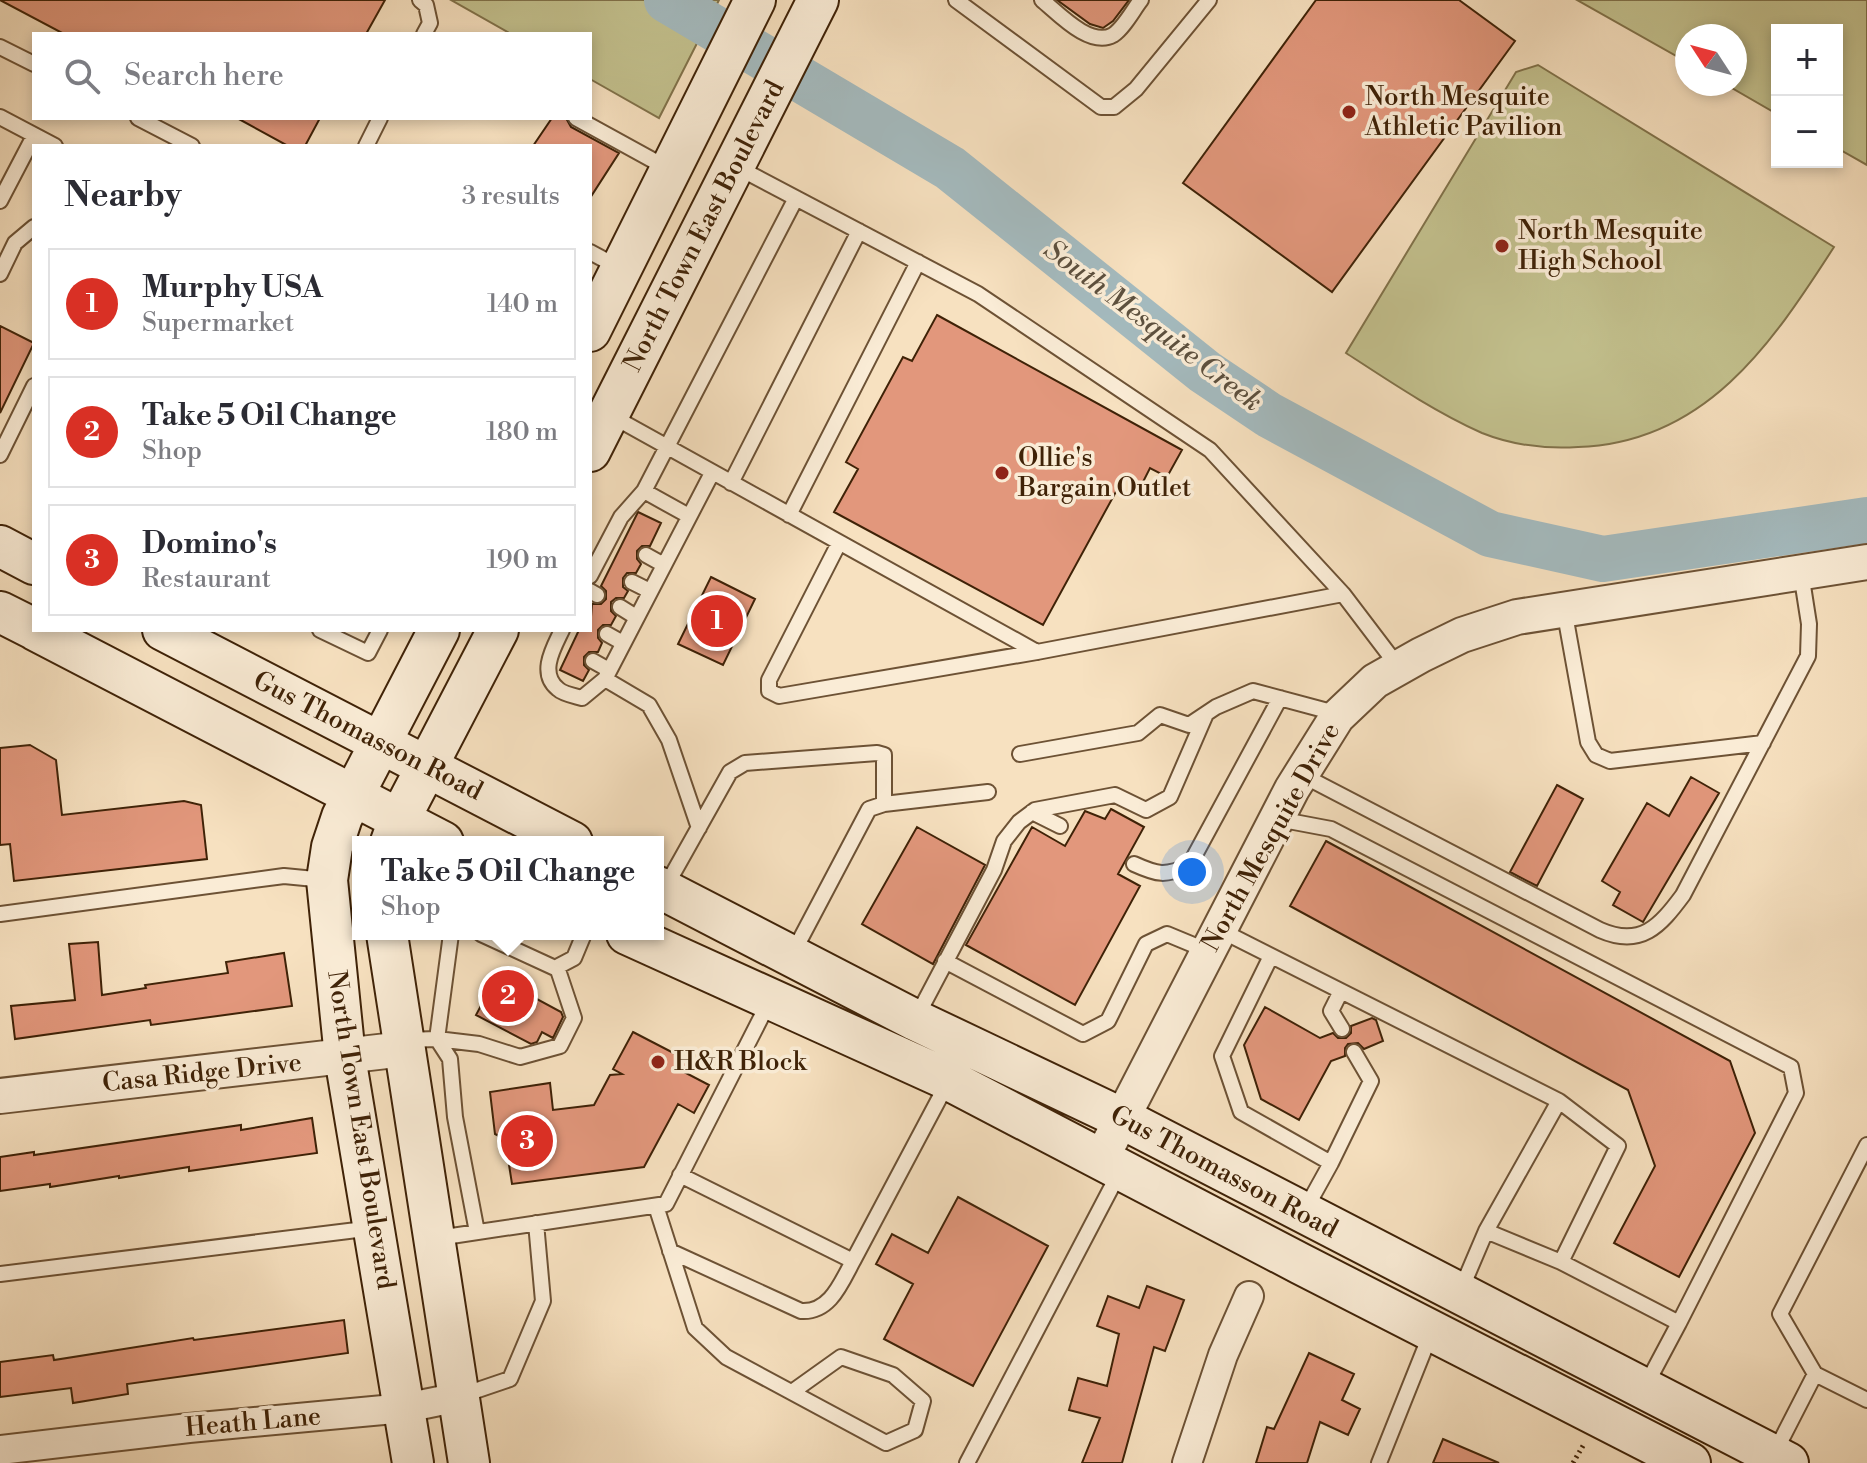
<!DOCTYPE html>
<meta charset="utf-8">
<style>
body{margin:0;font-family:"Libre Bodoni",serif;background:#f7f7f7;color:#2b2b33}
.controls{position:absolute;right:24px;top:24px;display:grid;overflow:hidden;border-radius:0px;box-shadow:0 4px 12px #0003}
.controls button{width:72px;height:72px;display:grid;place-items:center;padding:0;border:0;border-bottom:2px solid #e1e1e2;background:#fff;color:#2b2b33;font:40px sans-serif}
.compass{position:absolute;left:1675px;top:24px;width:72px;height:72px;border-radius:50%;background:#fff;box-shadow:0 4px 12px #0003;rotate:306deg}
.you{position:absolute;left:1192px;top:872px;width:28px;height:28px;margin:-20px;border:6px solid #fff;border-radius:50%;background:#1a73e8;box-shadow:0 0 0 12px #1a73e833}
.badge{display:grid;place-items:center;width:52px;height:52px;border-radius:50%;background:#d93025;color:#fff;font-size:26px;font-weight:700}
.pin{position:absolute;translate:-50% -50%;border:4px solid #fff;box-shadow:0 2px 8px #0006}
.popup{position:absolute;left:352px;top:836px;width:312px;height:104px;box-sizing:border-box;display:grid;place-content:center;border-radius:0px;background:#fff;filter:drop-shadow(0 2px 6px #0005);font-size:26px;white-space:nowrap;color:#7c7c81}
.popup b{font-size:30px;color:#2b2b33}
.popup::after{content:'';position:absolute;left:50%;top:100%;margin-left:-16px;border:16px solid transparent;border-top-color:#fff}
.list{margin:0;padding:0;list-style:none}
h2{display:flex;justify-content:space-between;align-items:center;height:104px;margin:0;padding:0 32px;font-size:34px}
h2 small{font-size:26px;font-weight:400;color:#7c7c81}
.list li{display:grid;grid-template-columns:52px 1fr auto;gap:24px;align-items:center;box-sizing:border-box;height:112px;margin:0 16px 16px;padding:0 16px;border:2px solid #e1e1e2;border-radius:0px}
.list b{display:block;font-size:30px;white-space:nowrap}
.list p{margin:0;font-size:26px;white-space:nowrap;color:#7c7c81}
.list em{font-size:26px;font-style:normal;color:#7c7c81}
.icon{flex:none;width:44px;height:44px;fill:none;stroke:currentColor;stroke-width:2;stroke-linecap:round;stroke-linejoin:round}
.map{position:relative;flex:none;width:1867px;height:1463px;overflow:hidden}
.search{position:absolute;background:#fff;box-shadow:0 4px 12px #0003;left:32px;top:32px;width:560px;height:88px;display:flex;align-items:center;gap:20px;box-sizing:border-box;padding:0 28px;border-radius:0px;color:#7c7c81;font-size:30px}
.panel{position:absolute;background:#fff;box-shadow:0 4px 12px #0003;left:32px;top:144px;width:560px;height:488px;border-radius:0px}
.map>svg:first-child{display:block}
.green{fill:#c3c18e;stroke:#81724a;stroke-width:2}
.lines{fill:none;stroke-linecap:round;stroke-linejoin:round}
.river{stroke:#a4babe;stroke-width:46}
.building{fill:#e2977c;stroke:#3f2207;stroke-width:2}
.service-casing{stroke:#6d5235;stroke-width:18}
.minor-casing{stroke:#6d5235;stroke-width:32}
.tertiary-casing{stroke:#6d5235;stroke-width:38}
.secondary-casing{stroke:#3f2207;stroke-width:44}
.path{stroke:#3f2207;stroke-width:5;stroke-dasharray:2 4;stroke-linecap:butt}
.service{stroke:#faecd6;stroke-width:14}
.minor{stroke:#faecd6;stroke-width:28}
.tertiary{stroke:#faecd6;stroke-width:34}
.secondary{stroke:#faecd6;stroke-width:40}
.poi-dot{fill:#8f2418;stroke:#faecd6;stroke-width:3}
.labels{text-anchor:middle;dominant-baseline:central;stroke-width:7;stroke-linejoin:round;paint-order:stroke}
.poi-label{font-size:26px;fill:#3f2207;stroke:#faecd6;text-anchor:start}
.street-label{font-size:26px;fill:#3f2207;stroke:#faecd6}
.water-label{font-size:28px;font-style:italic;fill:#5d503e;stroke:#faecd6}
</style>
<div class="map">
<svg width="1867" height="1463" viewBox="0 0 1867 1463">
<rect width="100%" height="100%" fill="#f7e1c0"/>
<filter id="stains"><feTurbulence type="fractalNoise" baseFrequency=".0025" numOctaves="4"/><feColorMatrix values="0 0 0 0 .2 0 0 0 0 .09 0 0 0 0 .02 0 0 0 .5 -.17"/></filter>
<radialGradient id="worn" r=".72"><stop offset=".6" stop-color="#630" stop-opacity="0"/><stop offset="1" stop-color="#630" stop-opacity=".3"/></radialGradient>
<!-- green -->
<path class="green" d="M 451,0 L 719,0 L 659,118 L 590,79 L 590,34 L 511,34 Z
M 1577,0 L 1867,0 L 1867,165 L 1837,148 L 1837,30 L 1777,30 L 1777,114 L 1725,84 L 1735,84 L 1735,36 L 1687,36 L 1687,62 Z
M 1538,65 L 1834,247 C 1771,345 1705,443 1578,447 C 1546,449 1512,445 1482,433 C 1435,412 1389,381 1346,353 L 1516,72 Z"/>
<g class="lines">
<!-- river -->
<path class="river" d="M 667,0 L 950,168 L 1205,372 L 1269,415 L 1490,534 L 1603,559 L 1867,520"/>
</g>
<!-- building -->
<path class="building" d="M 0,0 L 385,0 L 366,34 L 64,34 Z
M 1057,0 L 1129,0 L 1113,21 L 1103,28 L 1090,24 Z
M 1316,0 L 1459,0 L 1515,41 L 1332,292 L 1183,183 Z
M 237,118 L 320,118 L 305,146 L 288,146 Z
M 552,118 L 566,118 L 571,127 L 619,153 L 590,198 L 590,146 L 533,146 Z
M 937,315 L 1182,450 L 1167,477 L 1150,468 L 1141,486 L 1124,477 L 1043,625 L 834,512 L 858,469 L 846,462 L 903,357 L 912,361 Z
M 0,326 L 34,343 L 0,413 Z
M 638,512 L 661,523 L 650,546 L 642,546 L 637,551 L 637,559 L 641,564 L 636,573 L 627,573 L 623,578 L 623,587 L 628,591 L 624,598 L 616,598 L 611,602 L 611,611 L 616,616 L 611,625 L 603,625 L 598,630 L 598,638 L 602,643 L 598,652 L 589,652 L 584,657 L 584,665 L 589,670 L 583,681 L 560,670 L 579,630 L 590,630 L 592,604 L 601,604 L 606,599 L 606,591 L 601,586 Z
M 711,577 L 755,599 L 723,665 L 678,644 Z
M 30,745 L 56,760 L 62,815 L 184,801 L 201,805 L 207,859 L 14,881 L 10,844 L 0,845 L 0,748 Z
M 1691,777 L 1719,793 L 1643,922 L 1613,905 L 1620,892 L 1602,881 L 1647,803 L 1669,816 Z
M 1557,785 L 1583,799 L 1537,886 L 1510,872 Z
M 1111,809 L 1144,827 L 1118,874 L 1140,886 L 1075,1005 L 966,945 L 1032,827 L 1065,846 L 1085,811 L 1105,819 Z
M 917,827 L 985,865 L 933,964 L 862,924 Z
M 1326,841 L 1730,1061 L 1755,1133 L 1679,1277 L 1614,1243 L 1655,1166 L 1628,1090 L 1290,906 Z
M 98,942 L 102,995 L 146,988 L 145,985 L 228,973 L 226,962 L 284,953 L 292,1006 L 151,1025 L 150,1020 L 15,1039 L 11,1006 L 75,1000 L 69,944 Z
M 496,977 L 561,1012 L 563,1017 L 553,1038 L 542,1032 L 537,1042 L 531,1044 L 476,1015 Z
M 1265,1007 L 1320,1038 L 1333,1033 L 1338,1038 L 1346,1038 L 1351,1033 L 1351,1026 L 1372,1018 L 1376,1020 L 1383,1041 L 1364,1049 L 1358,1043 L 1348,1044 L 1345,1048 L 1345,1056 L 1331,1061 L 1299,1120 L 1261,1099 L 1244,1045 Z
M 633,1032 L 689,1061 L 684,1072 L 709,1085 L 694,1113 L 678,1104 L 644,1167 L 512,1184 L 505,1139 L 495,1134 L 490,1092 L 550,1083 L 553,1110 L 594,1105 L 610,1075 L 622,1074 L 613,1069 Z
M 312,1118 L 317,1153 L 189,1171 L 189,1167 L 119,1178 L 119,1176 L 50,1187 L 50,1184 L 0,1191 L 0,1157 L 34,1152 L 34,1155 L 241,1125 L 241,1130 Z
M 958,1197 L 1048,1246 L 973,1386 L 884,1339 L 913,1284 L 876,1264 L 892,1234 L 928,1253 Z
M 1147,1286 L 1184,1300 L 1165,1351 L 1154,1347 L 1122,1463 L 1082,1463 L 1100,1418 L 1069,1410 L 1078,1378 L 1107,1386 L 1119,1334 L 1097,1326 L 1108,1296 L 1139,1308 Z
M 344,1320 L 348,1353 L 127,1384 L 128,1394 L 73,1403 L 71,1388 L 0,1397 L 0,1362 L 53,1355 L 54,1360 L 193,1338 L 194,1340 Z
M 1309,1353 L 1354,1374 L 1342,1400 L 1360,1409 L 1348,1435 L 1320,1422 L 1307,1463 L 1256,1463 L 1267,1427 L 1274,1429 Z
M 1443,1439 L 1499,1463 L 1433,1463 Z"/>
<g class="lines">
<!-- service casing -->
<g class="service-casing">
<path id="service" d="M 420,0 L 426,5 L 430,23 L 424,34
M 956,0 L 1101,107 L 1114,107 L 1136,89 L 1209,0
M 1042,0 C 1058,13 1090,48 1113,35 C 1124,28 1133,10 1141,0
M 0,47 L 34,64
M 0,117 L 55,146
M 138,118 L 192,146
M 576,118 L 667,168
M 366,146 L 380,118
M 735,166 L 978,294 L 1210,450 L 1343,594
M 0,201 L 34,136
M 590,252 L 620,268
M 0,274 L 15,243 L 34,227
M 610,415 L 1037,652
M 0,455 L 34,386
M 731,483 L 859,231
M 644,491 L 689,516
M 789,515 L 918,262
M 839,543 L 769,680 L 769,691 L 779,696 L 1037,652 L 1343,594 L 1400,669
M 646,555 L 664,565
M 590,576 L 621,517 L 644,491 L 796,198
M 632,582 L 650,591
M 590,591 L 597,595
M 620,607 L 636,617
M 1564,609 L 1588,742 L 1596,755 L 1610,761 L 1763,743
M 320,630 L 368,653 L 380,630
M 562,630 C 554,647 538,673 558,689 C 563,694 575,696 582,698 L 605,679 L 649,705 L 669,740 L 699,828
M 607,634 L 623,643
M 593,661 L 609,670
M 605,679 L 712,473
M 1020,754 L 1138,733 L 1160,715 L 1189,725 L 1216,707 L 1253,691 L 1339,714
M 1302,775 L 1600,930 C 1641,948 1660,926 1683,895 L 1808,656 L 1809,624 L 1801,573
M 1032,812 L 1060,826
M 1278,819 L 1331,829 L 1791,1067 L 1796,1093 L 1679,1323
M 1134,864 C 1158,875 1165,876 1189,866 L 1280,698
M 666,886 L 730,772 L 745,763 L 877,753 L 884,755 L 884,804
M 0,914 L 284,876 L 325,880
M 1220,930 L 1559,1101 L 1486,1231 L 1460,1292
M 451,934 L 437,1039 L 479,1044 L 520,1057 L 560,1046 L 574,1018 L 557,967
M 481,934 L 555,968 L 574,958 L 584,934
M 793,953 L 869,809 L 884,804 L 988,792
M 1271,956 L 1222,1056 L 1241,1112 L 1331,1163 L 1305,1210
M 945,961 L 1083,1034 L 1108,1021 L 1146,944 L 1167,934 L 1208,951
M 1341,991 L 1331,1011 L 1342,1029
M 916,1018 L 994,870 L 1004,841 L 1019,822 L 1035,810 L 1115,795 L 1146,810 L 1170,797 L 1206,714
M 405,1040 L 437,1039 L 450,1059 L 455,1117 L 477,1232
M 1331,1163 L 1371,1081 L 1354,1052
M 680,1175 L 853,1261 L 948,1082
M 656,1206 L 695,1328 L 726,1357 L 886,1443 L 915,1430 L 923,1401 L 893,1375 L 841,1357 L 792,1392
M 1486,1231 L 1561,1262 L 1618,1146 L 1559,1101
M 438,1238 L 666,1204 L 770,1000
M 670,1251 L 801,1311 C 830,1313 841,1283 853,1261
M 1561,1262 L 1679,1323 L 1646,1385
M 0,1274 L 373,1228
M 1815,1374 L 1867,1400
M 463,1395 L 510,1379 L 543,1301 L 536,1223
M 1775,1452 L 1815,1374 L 1780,1314 L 1867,1145
M 967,1463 L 1119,1173
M 1379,1463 L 1431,1333"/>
</g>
<!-- minor casing -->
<g class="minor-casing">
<path id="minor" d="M 0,1450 L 189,1428 L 405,1408 L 459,1397
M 1187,1463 L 1223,1355 L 1249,1296"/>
</g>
<!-- tertiary casing -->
<g class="tertiary-casing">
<path id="tertiary" d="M 0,1096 L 404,1049
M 1101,1159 L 1292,789 L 1337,717 L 1375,681 L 1421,655 L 1462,635 L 1517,617 L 1867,562"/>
</g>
<!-- secondary casing -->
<g class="secondary-casing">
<path id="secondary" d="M 590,331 L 755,0
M 590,451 L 818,0
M 0,546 L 34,564
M 0,612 L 34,629
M 35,630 L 443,842
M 163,630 L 572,842
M 391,842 L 399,820 L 498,630
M 658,887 L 915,1020 L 1121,1118 L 1788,1463
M 387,934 L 469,1463
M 627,934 L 949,1080 L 1301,1264 L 1690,1463
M 413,1463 L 345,1057 L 327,880 L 332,847 L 342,817 L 439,630"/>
</g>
<!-- path -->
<path class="path" d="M 1573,1463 L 1584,1444"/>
<!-- service -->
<use href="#service" class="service"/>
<!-- minor -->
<use href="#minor" class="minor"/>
<!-- tertiary -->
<use href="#tertiary" class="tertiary"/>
<!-- secondary -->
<use href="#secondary" class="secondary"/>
</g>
<!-- markers -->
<g class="poi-dot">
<circle cx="1349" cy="112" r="8"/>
<circle cx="1502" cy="246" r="8"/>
<circle cx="1002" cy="473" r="8"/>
<circle cx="658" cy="1062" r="8"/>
</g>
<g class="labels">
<!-- poi labels -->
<g class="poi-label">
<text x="1365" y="97">North Mesquite<tspan x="1365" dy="30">Athletic Pavilion</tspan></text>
<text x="1518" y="231">North Mesquite<tspan x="1518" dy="30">High School</tspan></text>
<text x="1018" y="458">Ollie's<tspan x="1018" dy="30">Bargain Outlet</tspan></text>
<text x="674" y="1062">H&amp;R Block</text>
</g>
<!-- street labels -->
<g class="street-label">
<text transform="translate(704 226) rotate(-63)">North Town East Boulevard</text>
<text transform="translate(368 736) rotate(27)">Gus Thomasson Road</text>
<text transform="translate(1271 837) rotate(-61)">North Mesquite Drive</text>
<text transform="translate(202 1073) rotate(-6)">Casa Ridge Drive</text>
<text transform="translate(361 1130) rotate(81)">North Town East Boulevard</text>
<text transform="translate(1224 1172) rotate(28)">Gus Thomasson Road</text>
<text transform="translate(253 1422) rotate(-5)">Heath Lane</text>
</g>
<!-- water labels -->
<g class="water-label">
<text transform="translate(1153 326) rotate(37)">South Mesquite Creek</text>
</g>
</g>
<rect width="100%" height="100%" filter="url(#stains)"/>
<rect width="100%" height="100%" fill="url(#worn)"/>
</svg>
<div class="controls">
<button>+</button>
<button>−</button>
</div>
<svg class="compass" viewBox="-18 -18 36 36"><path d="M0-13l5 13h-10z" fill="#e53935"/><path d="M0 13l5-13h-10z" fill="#7c7c81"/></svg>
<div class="you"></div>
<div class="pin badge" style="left:717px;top:621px">1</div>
<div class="pin badge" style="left:508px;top:996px">2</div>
<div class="popup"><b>Take 5 Oil Change</b>Shop</div>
<div class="pin badge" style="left:527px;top:1141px">3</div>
<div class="search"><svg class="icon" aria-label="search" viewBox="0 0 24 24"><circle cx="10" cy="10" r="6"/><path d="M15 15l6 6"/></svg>Search here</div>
<section class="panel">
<h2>Nearby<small>3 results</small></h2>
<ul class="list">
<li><span class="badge">1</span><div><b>Murphy USA</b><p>Supermarket</p></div><em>140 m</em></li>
<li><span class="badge">2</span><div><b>Take 5 Oil Change</b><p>Shop</p></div><em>180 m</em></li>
<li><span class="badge">3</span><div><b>Domino's</b><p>Restaurant</p></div><em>190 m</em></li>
</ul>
</section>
</div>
